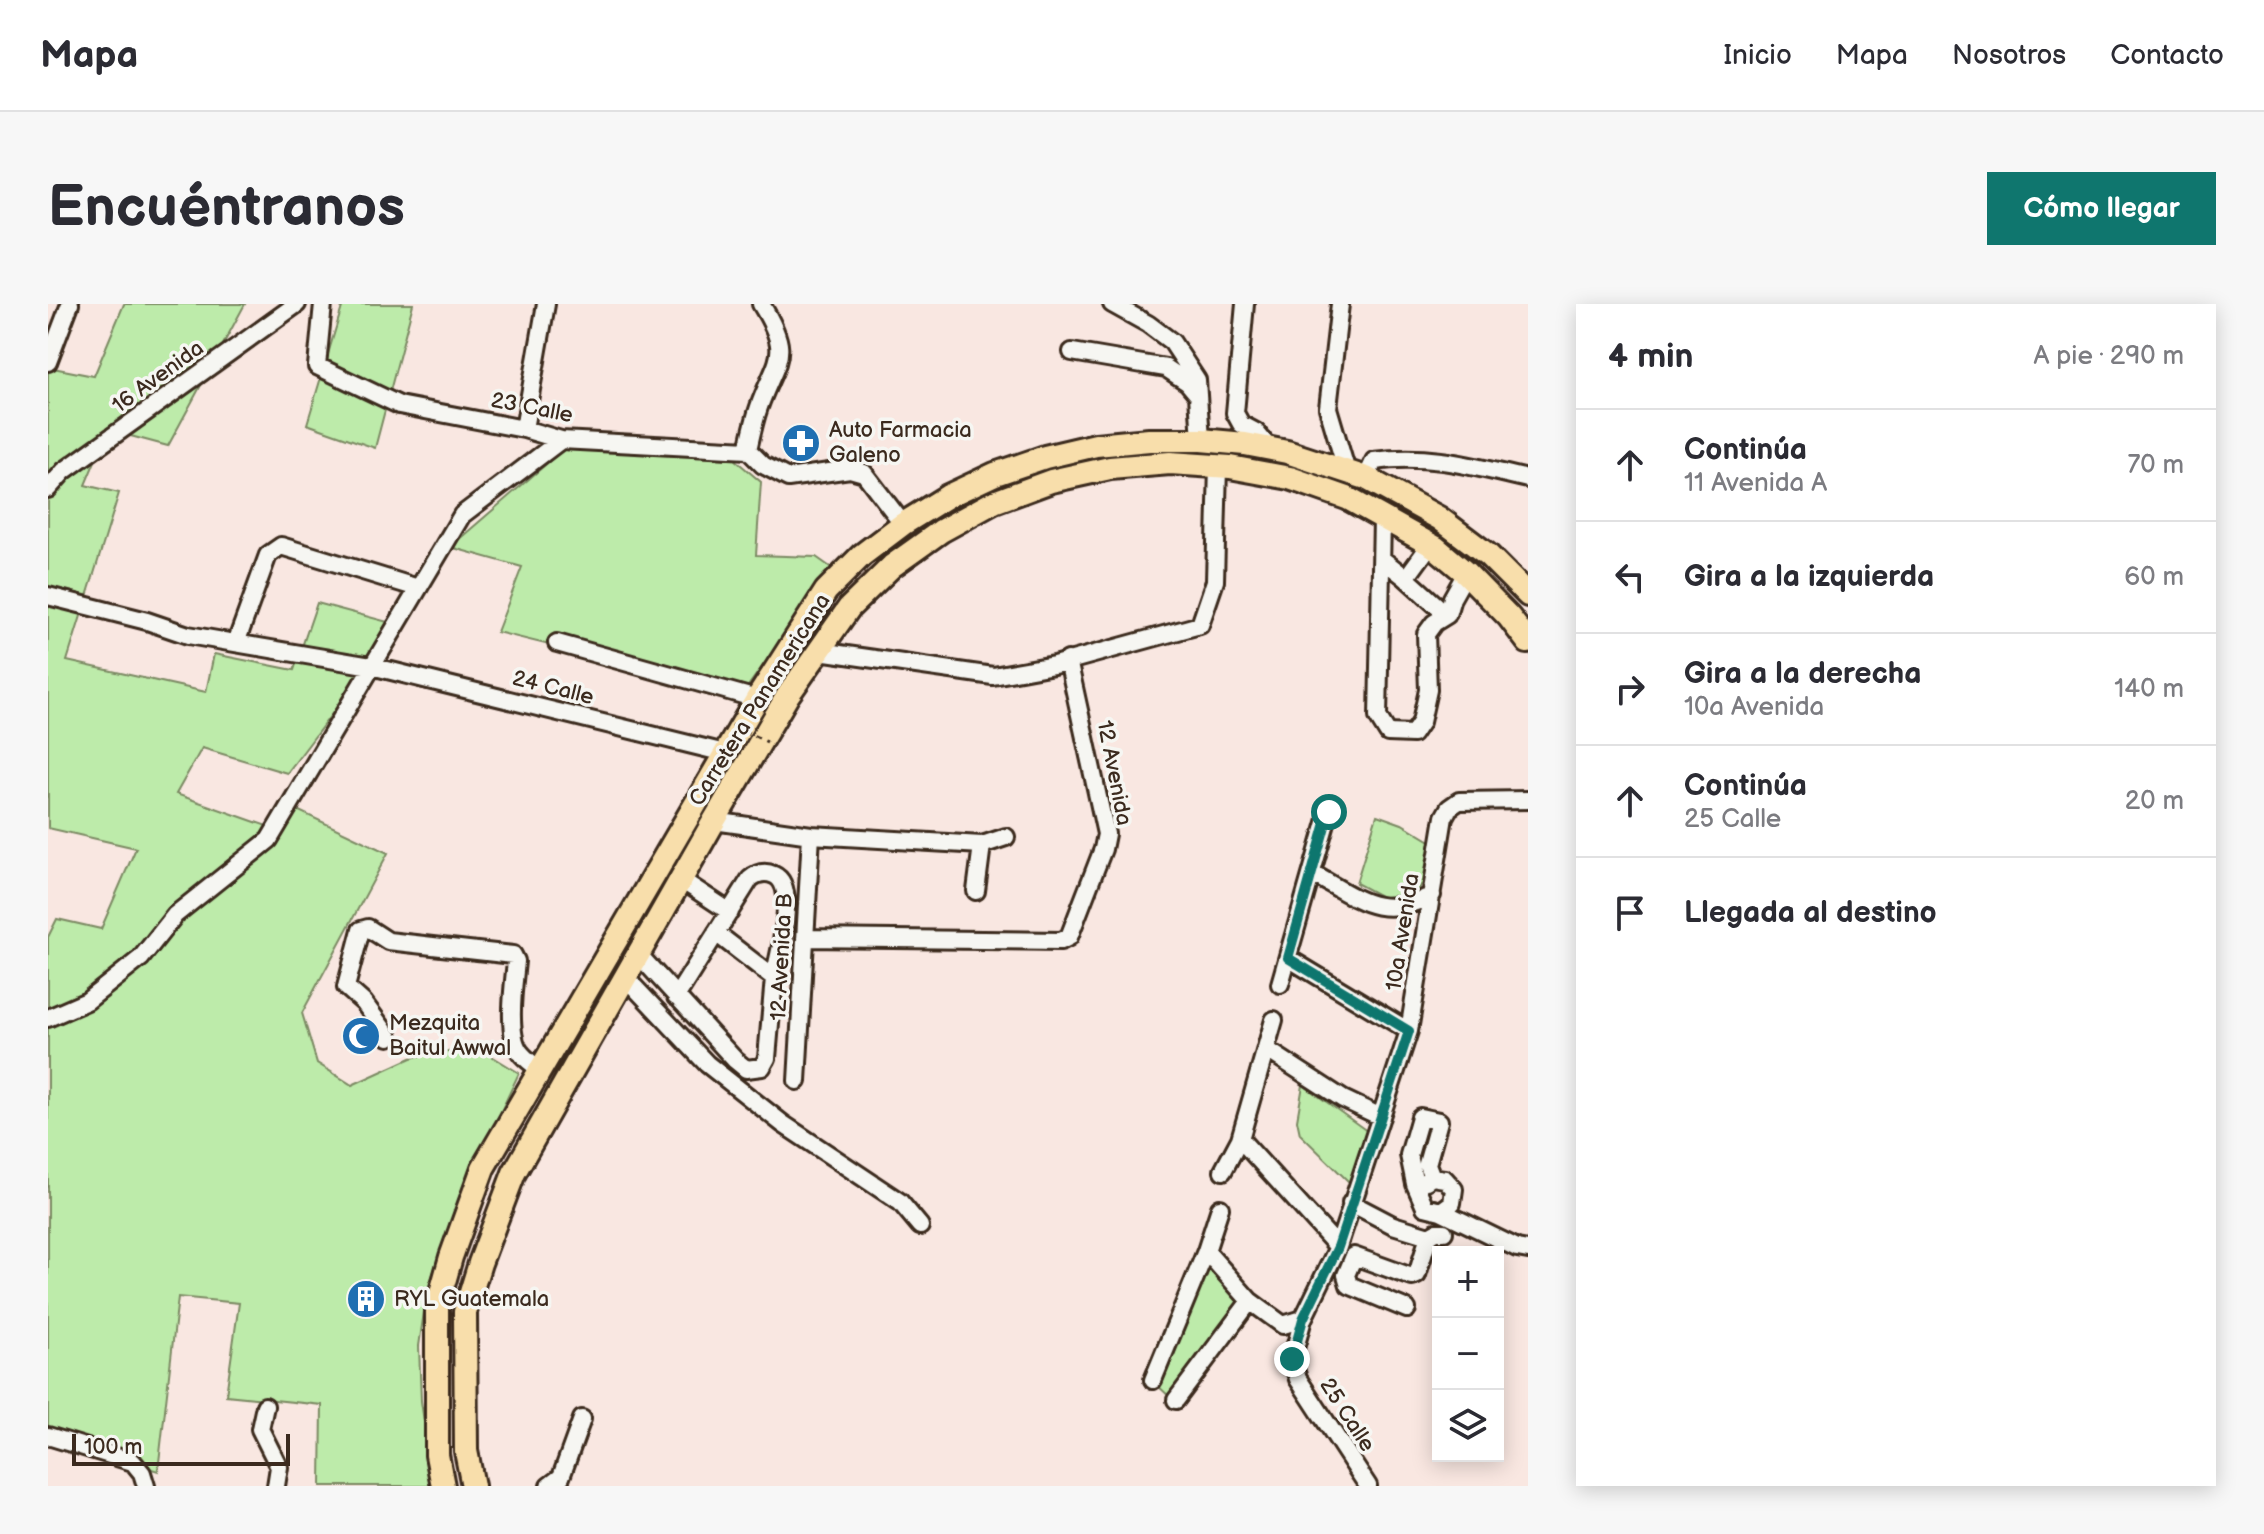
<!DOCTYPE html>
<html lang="es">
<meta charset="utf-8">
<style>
body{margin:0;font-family:"Balsamiq Sans",sans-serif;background:#f7f7f7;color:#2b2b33}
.controls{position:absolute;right:24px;bottom:24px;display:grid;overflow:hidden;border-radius:0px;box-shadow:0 4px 20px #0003}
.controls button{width:72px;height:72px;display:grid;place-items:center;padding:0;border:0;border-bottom:2px solid #e1e1e2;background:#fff;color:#2b2b33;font:40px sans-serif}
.scale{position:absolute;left:24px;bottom:20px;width:218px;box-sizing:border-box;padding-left:8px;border:4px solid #3b2a1e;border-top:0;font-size:22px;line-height:28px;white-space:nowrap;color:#3b2a1e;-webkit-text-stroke:6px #f6f6f2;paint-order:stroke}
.stop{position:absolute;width:24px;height:24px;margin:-18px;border:6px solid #0f766e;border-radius:50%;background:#fff}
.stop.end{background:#0f766e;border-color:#fff;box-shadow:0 2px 8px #0008}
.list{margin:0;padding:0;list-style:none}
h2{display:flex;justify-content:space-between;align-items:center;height:104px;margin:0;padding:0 32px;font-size:34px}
h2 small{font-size:26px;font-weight:400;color:#7c7c81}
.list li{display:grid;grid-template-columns:52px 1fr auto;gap:24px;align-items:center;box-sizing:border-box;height:112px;padding:0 32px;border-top:2px solid #e1e1e2}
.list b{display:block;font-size:30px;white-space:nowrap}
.list p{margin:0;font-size:26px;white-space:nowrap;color:#7c7c81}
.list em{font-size:26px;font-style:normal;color:#7c7c81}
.icon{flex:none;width:44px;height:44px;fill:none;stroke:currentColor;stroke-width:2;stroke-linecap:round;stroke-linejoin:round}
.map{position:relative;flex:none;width:1480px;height:1182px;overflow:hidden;border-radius:0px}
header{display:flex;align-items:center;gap:48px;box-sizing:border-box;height:112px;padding:0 40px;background:#fff;border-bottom:2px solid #e1e1e2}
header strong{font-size:38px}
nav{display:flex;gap:44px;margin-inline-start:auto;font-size:28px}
.intro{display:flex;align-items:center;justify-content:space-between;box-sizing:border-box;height:192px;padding:0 48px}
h1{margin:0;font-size:56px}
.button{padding:20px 36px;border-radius:0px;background:#0f766e;color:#fff;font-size:28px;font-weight:700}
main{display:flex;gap:48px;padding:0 48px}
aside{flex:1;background:#fff;border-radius:0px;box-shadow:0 4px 20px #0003}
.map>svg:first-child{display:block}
.green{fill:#bdebaa;stroke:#7c8a64;stroke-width:2}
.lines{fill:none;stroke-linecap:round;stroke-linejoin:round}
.minor-casing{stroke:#3b2a1e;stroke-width:22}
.highway-casing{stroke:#3b2a1e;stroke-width:28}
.minor{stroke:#f6f6f2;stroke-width:16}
.highway{stroke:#f8deab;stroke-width:22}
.path-bridge{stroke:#3b2a1e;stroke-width:3;stroke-dasharray:6 6;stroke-linecap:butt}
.route{stroke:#0f766e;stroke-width:10}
.labels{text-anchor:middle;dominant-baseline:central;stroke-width:7;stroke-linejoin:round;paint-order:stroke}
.street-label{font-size:22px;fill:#3b2a1e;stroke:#f6f6f2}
.poi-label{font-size:22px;fill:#3b2a1e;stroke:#f6f6f2;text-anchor:start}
</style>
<header>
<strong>Mapa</strong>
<nav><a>Inicio</a><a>Mapa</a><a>Nosotros</a><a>Contacto</a></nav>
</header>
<div class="intro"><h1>Encuéntranos</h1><a class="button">Cómo llegar</a></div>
<main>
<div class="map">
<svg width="1480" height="1182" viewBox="0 0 1480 1182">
<rect width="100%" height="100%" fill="#f9e7e1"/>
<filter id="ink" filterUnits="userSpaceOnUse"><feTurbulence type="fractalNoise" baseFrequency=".0125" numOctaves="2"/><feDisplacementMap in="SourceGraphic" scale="16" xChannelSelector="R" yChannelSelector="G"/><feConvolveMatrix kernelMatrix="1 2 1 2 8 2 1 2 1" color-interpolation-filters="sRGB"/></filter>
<g filter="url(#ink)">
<!-- green -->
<path class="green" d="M 76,0 L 197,0 L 120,142 L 60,126 L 37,181 L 71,189 L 19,357 L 158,388 L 166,350 L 246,366 L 269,299 L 351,321 L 239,469 L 154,444 L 128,490 L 233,527 L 245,504 L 340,549 L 254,709 L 269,759 L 304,781 L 363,754 L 392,747 L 437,748 L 471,769 L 407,905 L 379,987 L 371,1042 L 373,1097 L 385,1182 L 273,1182 L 274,1101 L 178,1091 L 191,999 L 130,993 L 110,1167 L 0,1133 L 0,633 L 9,615 L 53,625 L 88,544 L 0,524 L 0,63 L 46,72 Z
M 295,0 L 365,0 L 327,144 L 259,120 Z
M 518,143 L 686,155 L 713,178 L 708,251 L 768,253 L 785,265 L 695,389 L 449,328 L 474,263 L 402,243 Z
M 1329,511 L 1354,520 L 1384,538 L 1376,577 L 1370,586 L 1360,591 L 1334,593 L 1308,579 Z
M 1255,781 L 1323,830 L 1302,879 L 1252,830 L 1249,816 Z
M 1159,955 L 1198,997 L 1125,1096 L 1107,1079 Z"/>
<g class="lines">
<!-- minor casing -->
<g class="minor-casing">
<path id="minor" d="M 275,0 L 269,62 L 351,101 L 476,125 L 513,136 L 700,146
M 713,0 C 745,52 729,53 711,103 C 706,117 703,132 700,146 L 715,161 L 740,174 L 802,165 L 816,169 L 855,220
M 1064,0 L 1100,20 L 1124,38 L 1149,76 L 1153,136
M 1197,0 L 1187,109 L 1193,120 L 1208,128 L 1222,145
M 1292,0 L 1280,104 L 1299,168
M 1024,48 L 1118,64 L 1139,78 L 1149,90
M 0,58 L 22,0
M 476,125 L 498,0
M 1318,174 L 1326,157 C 1382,149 1426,163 1480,175
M 0,185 L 16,167 L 249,0
M 1334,215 L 1330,413 L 1340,429 L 1365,430 L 1373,418 L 1380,386 L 1378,330 L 1386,319 L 1399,311 L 1404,294 L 1418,269
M 1334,255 L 1358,274 L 1399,311
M 1358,274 L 1382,241
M 0,292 L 99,317 L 140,331 L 323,362 L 677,449
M 188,339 L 220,251 L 233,242 L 370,284
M 509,339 L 709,395
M 771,347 L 945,372 L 1006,361 L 1152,321 L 1167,277 L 1170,162
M 666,517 L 763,531 L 934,541 L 958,533
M 1265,570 C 1309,594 1333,618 1384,591
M 632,575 L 682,608
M 928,587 L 934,541
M 757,634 L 1013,637 L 1021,633 L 1055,545 L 1058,530 L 1020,356
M 590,650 L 687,756 L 698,765 L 714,763 L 719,754 L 726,674 L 668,629
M 1240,654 L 1361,727
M 577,673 L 659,760 L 735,820 L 852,898 L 872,922
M 1232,680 L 1281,508
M 628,693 L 702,575 C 709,569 717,567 726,571 C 751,582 730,653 726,674
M 0,714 L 39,697 L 93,654 L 127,611 L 221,536 L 414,211 L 513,136
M 341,733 L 316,699 L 298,683 L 313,626 L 320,624 L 340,637 L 465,651 L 468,657 C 466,679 458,730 472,748 C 477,755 485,760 492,766
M 1218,745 L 1295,795 L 1333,813
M 749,777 L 763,531
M 1192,835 L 1290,943
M 1175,867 L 1192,835 L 1226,716
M 1384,873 L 1379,860 L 1391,817 L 1372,813 L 1361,851 L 1367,880 L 1377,903 L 1393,907 L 1469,944 L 1480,946
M 1378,877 L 1384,873 L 1397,875 L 1406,885 L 1404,899 L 1393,907
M 1303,899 L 1345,921 L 1381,932 L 1388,928 L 1396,928
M 1158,947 L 1172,904
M 1359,1005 L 1301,981 L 1298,971 L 1306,952 L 1364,973 L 1369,971 L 1381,932
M 1105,1076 L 1158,947 L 1202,997 L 1235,1021 L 1255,1015
M 1128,1096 L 1202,997
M 217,1102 L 212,1125 L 231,1163 L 228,1182
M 0,1132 L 85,1158 L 94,1169 L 98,1182
M 501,1182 L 513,1173 L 534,1115
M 1320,1182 L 1250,1075 L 1244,1055 L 1255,1015 L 1290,943 L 1361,727 L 1396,513 L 1401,504 L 1411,497 L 1480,496"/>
</g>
<!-- highway casing -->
<g class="highway-casing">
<path id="highway" d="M 395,1182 L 389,1151 L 389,1003 L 403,953 L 435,864 L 709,395 L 778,287 L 814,251 L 855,220 L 900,192 L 947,170 L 997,153 L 1048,141 L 1101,136 L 1153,136 L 1197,140 L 1239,148 L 1318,174 L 1391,214 L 1440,251 L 1480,291
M 425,1182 L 418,1147 L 417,1008 L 432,959 L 466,869 L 666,517 L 740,391 L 801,304 L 844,262 L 893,227 L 946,198 L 1003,177 L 1062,164 L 1122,159 L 1182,163 L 1242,174 L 1299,194 L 1387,243 L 1418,269 L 1461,313 L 1480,338"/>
</g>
<!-- minor -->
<use href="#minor" class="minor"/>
<!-- highway -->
<use href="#highway" class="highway"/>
<!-- path-bridge -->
<path class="path-bridge" d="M 684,421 L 719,438"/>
</g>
</g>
<g class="lines" filter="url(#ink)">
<!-- route -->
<path class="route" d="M 1244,1055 L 1255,1015 L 1290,943 L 1361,727 L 1240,654 L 1281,508"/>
</g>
<!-- icons -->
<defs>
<g id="pharmacy-disc" transform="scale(2)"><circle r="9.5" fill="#1f6fb2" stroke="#f6f6f2"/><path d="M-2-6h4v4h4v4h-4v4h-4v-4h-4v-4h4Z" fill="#fff"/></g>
<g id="mosque-disc" transform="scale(2)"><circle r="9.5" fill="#1f6fb2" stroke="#f6f6f2"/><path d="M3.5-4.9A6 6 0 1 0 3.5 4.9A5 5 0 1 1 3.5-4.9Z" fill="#fff"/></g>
<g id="building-disc" transform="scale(2)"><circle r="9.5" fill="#1f6fb2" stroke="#f6f6f2"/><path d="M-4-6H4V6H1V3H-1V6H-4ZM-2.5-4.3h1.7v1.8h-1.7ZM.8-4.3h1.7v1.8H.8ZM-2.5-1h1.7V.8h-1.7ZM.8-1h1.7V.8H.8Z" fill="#fff"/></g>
</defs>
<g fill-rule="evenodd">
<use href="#pharmacy-disc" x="753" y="139"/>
<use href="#mosque-disc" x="313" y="732"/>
<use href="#building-disc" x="318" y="995"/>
</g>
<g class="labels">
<!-- street labels -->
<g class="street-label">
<text transform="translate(110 73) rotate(-36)">16 Avenida</text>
<text transform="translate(484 104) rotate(11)">23 Calle</text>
<text transform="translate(505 384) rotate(14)">24 Calle</text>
<text transform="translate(712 396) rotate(-58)">Carretera Panamericana</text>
<text transform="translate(1066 469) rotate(79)">12 Avenida</text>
<text transform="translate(1355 628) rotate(-81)">10a Avenida</text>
<text transform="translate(734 653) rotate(-87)">12 Avenida B</text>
<text transform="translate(1299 1111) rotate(57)">25 Calle</text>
</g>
<!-- poi labels -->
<g class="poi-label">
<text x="781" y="126">Auto Farmacia<tspan x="781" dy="25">Galeno</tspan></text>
<text x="341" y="719">Mezquita<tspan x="341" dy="25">Baitul Awwal</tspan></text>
<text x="346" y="995">RYL Guatemala</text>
</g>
</g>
</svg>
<div class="controls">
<button>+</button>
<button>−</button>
<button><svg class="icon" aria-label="layers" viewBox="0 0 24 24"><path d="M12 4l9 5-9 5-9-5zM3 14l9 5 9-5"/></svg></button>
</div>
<div class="scale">100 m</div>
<div class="stop" style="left:1281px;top:508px"></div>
<div class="stop end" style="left:1244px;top:1055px"></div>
</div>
<aside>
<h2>4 min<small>A pie · 290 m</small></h2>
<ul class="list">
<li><svg class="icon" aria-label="ahead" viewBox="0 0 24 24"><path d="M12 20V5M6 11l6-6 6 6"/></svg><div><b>Continúa</b><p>11 Avenida A</p></div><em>70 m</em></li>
<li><svg class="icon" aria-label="left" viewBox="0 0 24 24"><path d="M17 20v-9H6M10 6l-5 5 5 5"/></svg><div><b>Gira a la izquierda</b></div><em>60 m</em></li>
<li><svg class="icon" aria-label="right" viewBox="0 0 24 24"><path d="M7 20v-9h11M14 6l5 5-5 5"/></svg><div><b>Gira a la derecha</b><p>10a Avenida</p></div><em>140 m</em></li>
<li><svg class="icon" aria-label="ahead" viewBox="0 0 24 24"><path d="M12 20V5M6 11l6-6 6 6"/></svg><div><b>Continúa</b><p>25 Calle</p></div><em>20 m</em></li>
<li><svg class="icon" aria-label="arrive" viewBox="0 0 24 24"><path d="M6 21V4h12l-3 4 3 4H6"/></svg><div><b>Llegada al destino</b></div></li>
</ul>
</aside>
</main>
